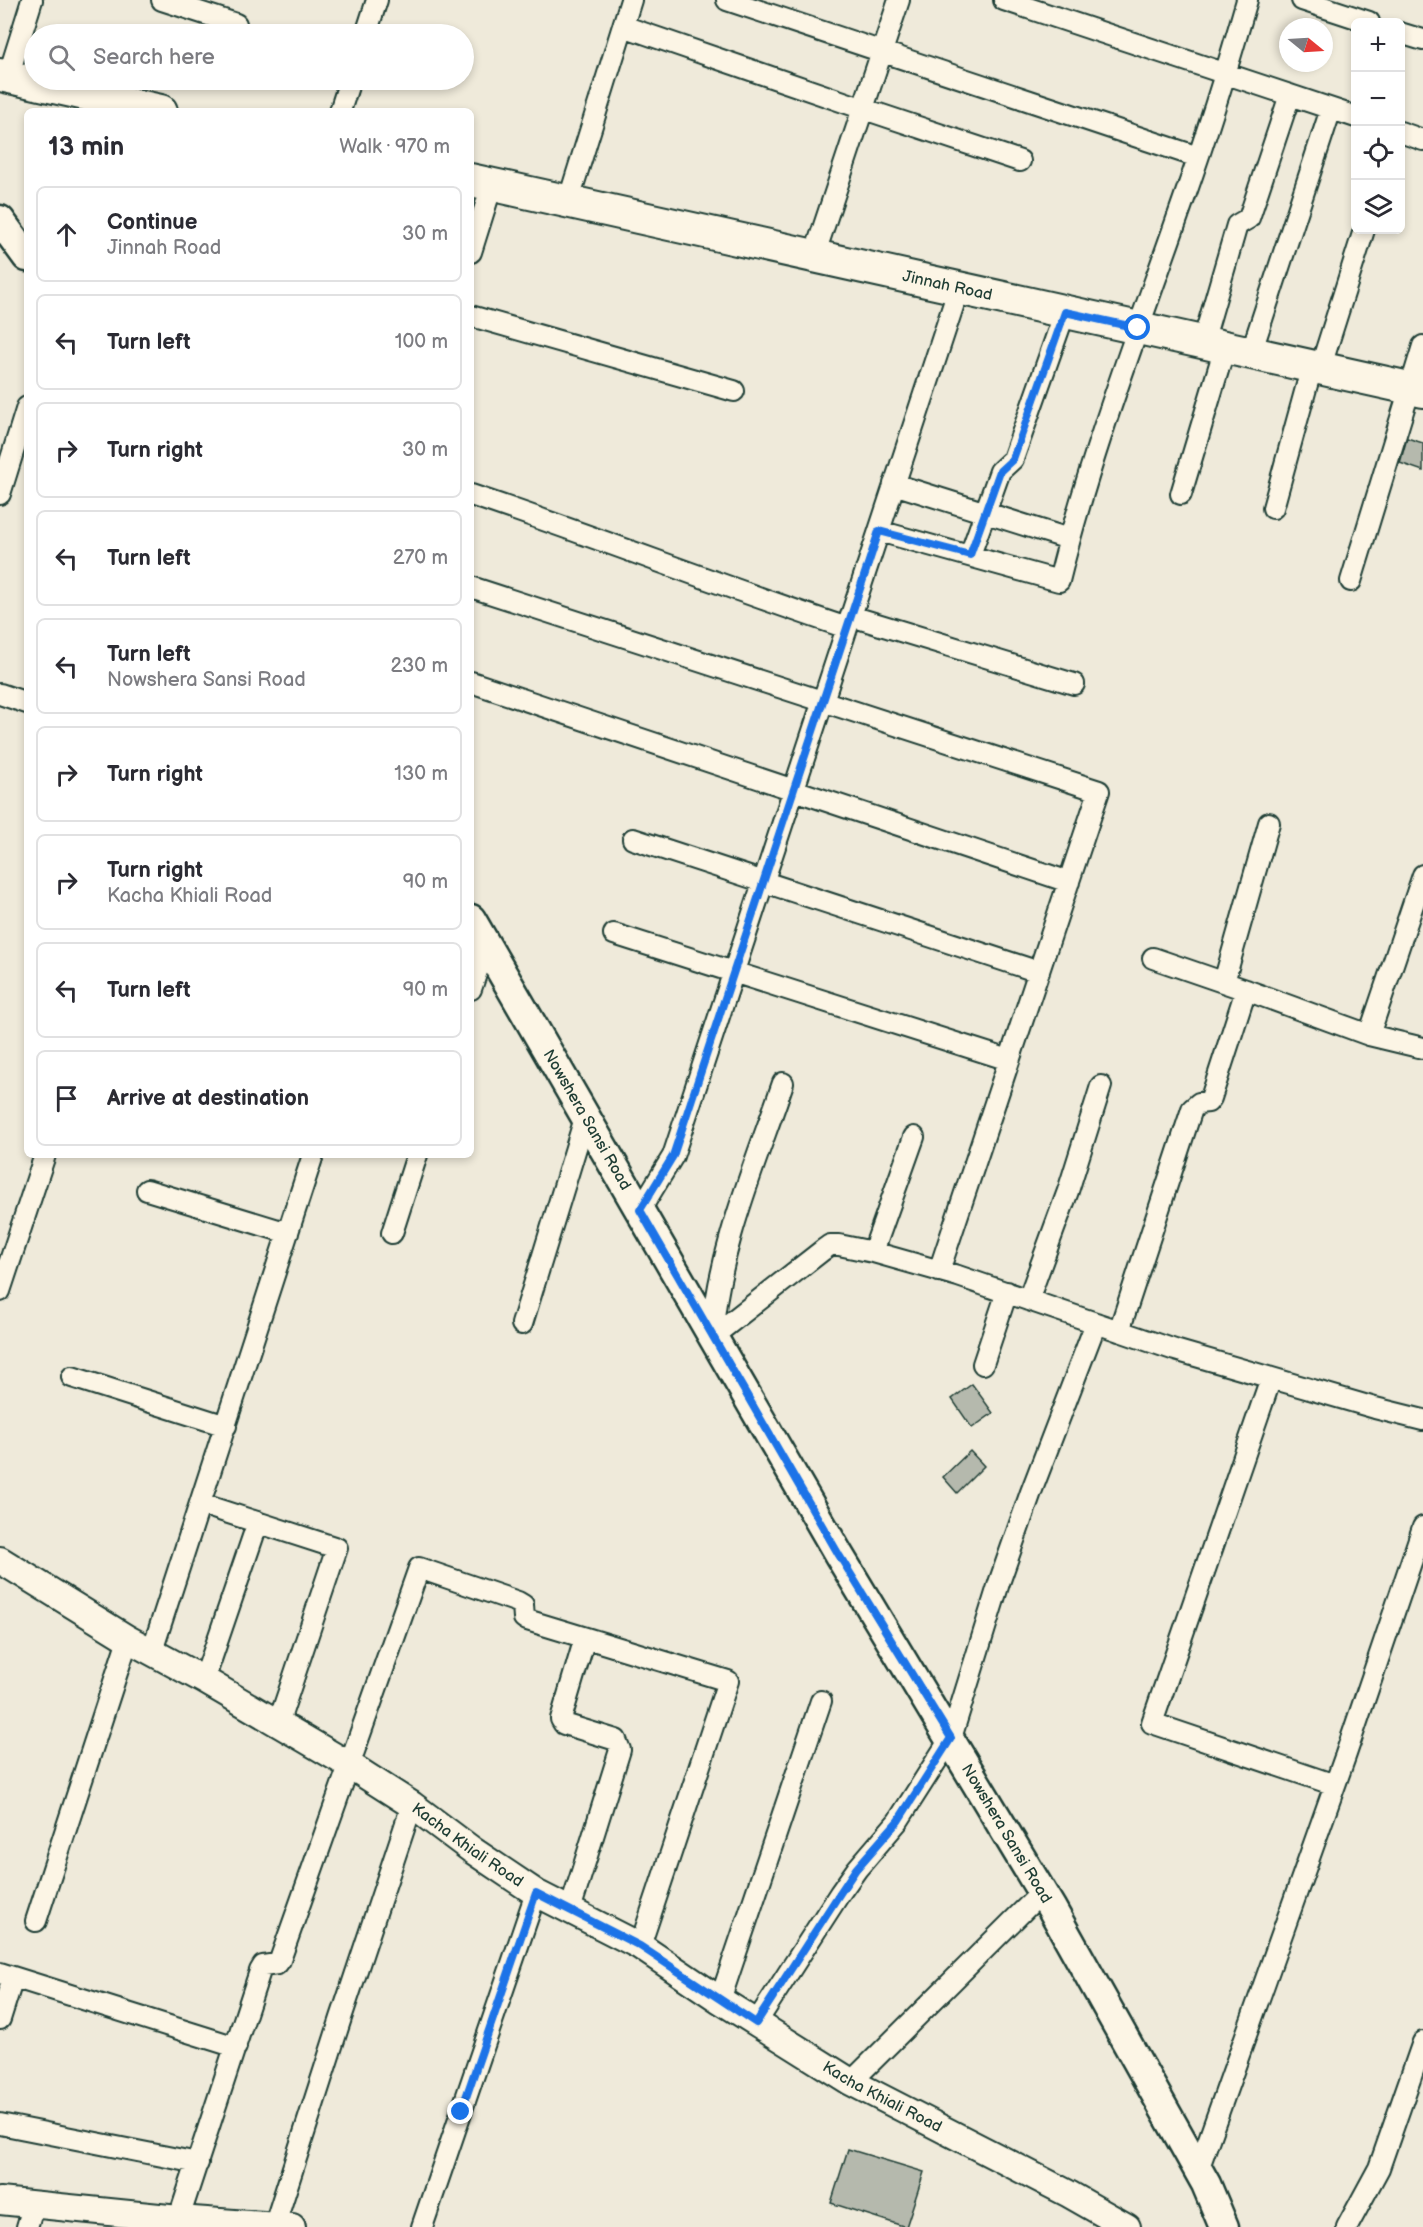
<!DOCTYPE html>
<meta charset="utf-8">
<style>
body{margin:0;font-family:"Balsamiq Sans",sans-serif;background:#f7f7f7;color:#2b2b33}
.controls{position:absolute;right:18px;top:18px;display:grid;overflow:hidden;border-radius:9px;box-shadow:0 3px 9px #0003}
.controls button{width:54px;height:54px;display:grid;place-items:center;padding:0;border:0;border-bottom:2px solid #e1e1e2;background:#fff;color:#2b2b33;font:30px sans-serif}
.compass{position:absolute;left:1279px;top:18px;width:54px;height:54px;border-radius:50%;background:#fff;box-shadow:0 3px 9px #0003;rotate:108deg}
.stop{position:absolute;width:18px;height:18px;margin:-14px;border:4px solid #1a73e8;border-radius:50%;background:#fff}
.stop.end{background:#1a73e8;border-color:#fff;box-shadow:0 2px 6px #0008}
.list{margin:0;padding:0;list-style:none}
h2{display:flex;justify-content:space-between;align-items:center;height:78px;margin:0;padding:0 24px;font-size:26px}
h2 small{font-size:20px;font-weight:400;color:#7c7c81}
.list li{display:grid;grid-template-columns:39px 1fr auto;gap:18px;align-items:center;box-sizing:border-box;height:96px;margin:0 12px 12px;padding:0 12px;border:2px solid #e1e1e2;border-radius:9px}
.list b{display:block;font-size:22px;white-space:nowrap}
.list p{margin:0;font-size:20px;white-space:nowrap;color:#7c7c81}
.list em{font-size:20px;font-style:normal;color:#7c7c81}
.icon{flex:none;width:33px;height:33px;fill:none;stroke:currentColor;stroke-width:2;stroke-linecap:round;stroke-linejoin:round}
.map{position:relative;flex:none;width:1423px;height:2227px;overflow:hidden}
.search{position:absolute;background:#fff;box-shadow:0 3px 9px #0003;left:24px;top:24px;width:450px;height:66px;display:flex;align-items:center;gap:15px;box-sizing:border-box;padding:0 21px;border-radius:33px;color:#7c7c81;font-size:22px}
.panel{position:absolute;background:#fff;box-shadow:0 3px 9px #0003;left:24px;top:108px;width:450px;height:1050px;border-radius:9px}
.map>svg:first-child{display:block}
.building{fill:#b5b9ad;stroke:#1f3d34;stroke-width:1.5}
.lines{fill:none;stroke-linecap:round;stroke-linejoin:round}
.minor-casing{stroke:#1f3d34;stroke-width:24}
.tertiary-casing{stroke:#1f3d34;stroke-width:30}
.secondary-casing{stroke:#1f3d34;stroke-width:33}
.primary-casing{stroke:#1f3d34;stroke-width:36}
.minor{stroke:#fcf5e5;stroke-width:20}
.tertiary{stroke:#fcf5e5;stroke-width:26}
.secondary{stroke:#fcf5e5;stroke-width:28}
.primary{stroke:#fcf5e5;stroke-width:32}
.route{stroke:#1a73e8;stroke-width:8}
.labels{text-anchor:middle;dominant-baseline:central;stroke-width:4.5;stroke-linejoin:round;paint-order:stroke}
.street-label{font-size:16px;fill:#1f3d34;stroke:#fcf5e5}
</style>
<div class="map">
<svg width="1423" height="2227" viewBox="0 0 1423 2227">
<rect width="100%" height="100%" fill="#efeada"/>
<filter id="ink" filterUnits="userSpaceOnUse"><feTurbulence type="fractalNoise" baseFrequency=".0167" numOctaves="2"/><feDisplacementMap in="SourceGraphic" scale="12" xChannelSelector="R" yChannelSelector="G"/><feConvolveMatrix kernelMatrix="1 2 1 2 8 2 1 2 1" color-interpolation-filters="sRGB"/></filter>
<g filter="url(#ink)">
<!-- building -->
<path class="building" d="M 1407,438 L 1423,443 L 1423,471 L 1400,463 Z
M 972,1384 L 993,1413 L 972,1428 L 952,1399 Z
M 970,1451 L 984,1466 L 957,1493 L 943,1477 Z
M 848,2149 L 924,2172 L 906,2227 L 831,2203 Z"/>
<g class="lines">
<!-- minor casing -->
<g class="minor-casing">
<path id="minor" d="M 162,0 L 236,24
M 727,0 L 1198,157
M 1004,0 L 1356,117
M 1302,0 L 1369,22
M 623,26 L 864,109 L 1020,161
M 1400,33 L 1423,40
M 366,34 L 377,0
M 8,77 L 32,0
M 340,111 L 350,80
M 1400,132 L 1423,140
M 568,202 L 631,0
M 471,252 L 492,185
M 814,256 L 899,0
M 471,316 L 734,391
M 1203,342 L 1237,225 L 1249,218 L 1290,95
M 1251,353 L 1331,109
M 894,484 L 1069,539
M 0,494 L 27,407
M 1181,494 L 1225,347
M 471,495 C 597,537 721,586 847,628
M 1273,508 L 1308,381 L 1313,373 L 1320,369 L 1364,230
M 879,531 L 1059,581 C 1091,450 1141,323 1185,196 C 1208,131 1228,66 1247,0
M 970,555 L 1000,471 L 1013,459 L 1065,312
M 1351,581 L 1423,346
M 471,587 L 1099,791 L 939,1271
M 851,616 L 1074,684
M 471,682 L 1069,882
M 0,694 L 27,703
M 633,839 L 1039,972
M 614,934 L 1009,1060
M 1153,958 L 1246,990 L 1369,1035 L 1423,1048
M 1224,982 L 1269,823
M 471,989 L 486,944
M 1369,1035 L 1423,875
M 147,1190 L 288,1233
M 640,1210 L 673,1156 L 959,288
M 392,1233 L 417,1155
M 873,1252 L 914,1137
M 0,1291 L 45,1155
M 1028,1300 L 1068,1191 L 1101,1086
M 522,1324 L 586,1115
M 1119,1331 L 1192,1109 L 1199,1103 L 1208,1102 L 1211,1098 L 1246,990
M 712,1337 L 823,1250 L 830,1245 L 839,1245 L 873,1252 L 958,1276 L 1175,1350 L 1375,1408 L 1423,1420
M 712,1337 C 718,1250 755,1165 783,1083
M 983,1364 L 1007,1292
M 72,1377 L 226,1426
M 1271,1378 L 1152,1723 L 1335,1785
M 201,1504 L 337,1548 L 278,1724
M 152,1651 L 313,1155
M 204,1680 L 258,1522
M 570,1910 L 620,1750 L 616,1740 L 564,1724 L 561,1719 L 585,1638
M 36,1921 L 128,1639
M 0,1973 L 236,2047
M 720,2000 L 821,1701
M 0,2019 L 13,1978
M 756,2023 L 840,1893 L 857,1869 L 898,1821 L 951,1738 L 999,1583 L 1031,1492 L 1096,1323
M 851,2082 L 1042,1892
M 0,2124 L 198,2163
M 1198,2170 L 1346,1754 L 1423,1527
M 27,2227 L 34,2204
M 176,2227 L 260,1971 L 263,1966 L 277,1964 L 280,1960 L 419,1568 L 518,1602 L 523,1605 L 524,1618 L 527,1620 L 728,1681 L 640,1946
M 274,2227 L 341,2018 L 412,1805
M 422,2227 L 536,1893
M 1347,2227 L 1379,2168 L 1423,2042"/>
</g>
<!-- tertiary casing -->
<g class="tertiary-casing">
<g id="tertiary">
<path id="s1" d="M 0,1560 L 128,1639 L 204,1680 L 351,1766 L 412,1805 L 472,1850 L 536,1893 L 640,1946 L 720,2000 L 851,2082 L 1069,2194 L 1127,2227"/>
<path d="M 0,2201 L 179,2219 L 292,2227"/>
</g>
</g>
<!-- secondary casing -->
<g class="secondary-casing">
<g id="secondary">
<path d="M 0,220 L 27,257"/>
<path id="s2" d="M 471,919 L 839,1555 L 1052,1909 L 1206,2184 L 1224,2227"/>
</g>
</g>
<!-- primary casing -->
<g class="primary-casing">
<g id="primary">
<path d="M 0,75 L 161,111"/>
<path id="s3" d="M 471,180 L 1423,391"/>
</g>
</g>
<!-- minor -->
<use href="#minor" class="minor"/>
<!-- tertiary -->
<use href="#tertiary" class="tertiary"/>
<!-- secondary -->
<use href="#secondary" class="secondary"/>
<!-- primary -->
<use href="#primary" class="primary"/>
</g>
</g>
<g class="lines" filter="url(#ink)">
<!-- route -->
<path class="route" d="M 461,2112 L 536,1893 L 640,1946 L 756,2023 L 840,1893 L 856,1869 L 898,1821 L 951,1738 L 839,1555 L 640,1210 L 673,1156 L 879,531 L 970,555 L 1000,471 L 1013,459 L 1065,312 L 1138,328"/>
</g>
<g class="labels">
<!-- street labels -->
<g class="street-label">
<text stroke="none"><textPath href="#s3" startOffset="488">Jinnah Road</textPath></text>
<text stroke="none"><textPath href="#s2" startOffset="232">Nowshera Sansi Road</textPath></text>
<text stroke="none"><textPath href="#s2" startOffset="1060">Nowshera Sansi Road</textPath></text>
<text stroke="none"><textPath href="#s1" startOffset="548">Kacha Khiali Road</textPath></text>
<text stroke="none"><textPath href="#s1" startOffset="1034">Kacha Khiali Road</textPath></text>
</g>
</g>
</svg>
<div class="controls">
<button>+</button>
<button>−</button>
<button><svg class="icon" aria-label="locate" viewBox="0 0 24 24"><circle cx="12" cy="12" r="6"/><path d="M12 2v4M12 18v4M2 12h4M18 12h4"/></svg></button>
<button><svg class="icon" aria-label="layers" viewBox="0 0 24 24"><path d="M12 4l9 5-9 5-9-5zM3 14l9 5 9-5"/></svg></button>
</div>
<svg class="compass" viewBox="-18 -18 36 36"><path d="M0-13l5 13h-10z" fill="#e53935"/><path d="M0 13l5-13h-10z" fill="#7c7c81"/></svg>
<div class="stop" style="left:1138px;top:328px"></div>
<div class="stop end" style="left:461px;top:2112px"></div>
<div class="search"><svg class="icon" aria-label="search" viewBox="0 0 24 24"><circle cx="10" cy="10" r="6"/><path d="M15 15l6 6"/></svg>Search here</div>
<section class="panel">
<h2>13 min<small>Walk · 970 m</small></h2>
<ul class="list">
<li><svg class="icon" aria-label="ahead" viewBox="0 0 24 24"><path d="M12 20V5M6 11l6-6 6 6"/></svg><div><b>Continue</b><p>Jinnah Road</p></div><em>30 m</em></li>
<li><svg class="icon" aria-label="left" viewBox="0 0 24 24"><path d="M17 20v-9H6M10 6l-5 5 5 5"/></svg><div><b>Turn left</b></div><em>100 m</em></li>
<li><svg class="icon" aria-label="right" viewBox="0 0 24 24"><path d="M7 20v-9h11M14 6l5 5-5 5"/></svg><div><b>Turn right</b></div><em>30 m</em></li>
<li><svg class="icon" aria-label="left" viewBox="0 0 24 24"><path d="M17 20v-9H6M10 6l-5 5 5 5"/></svg><div><b>Turn left</b></div><em>270 m</em></li>
<li><svg class="icon" aria-label="left" viewBox="0 0 24 24"><path d="M17 20v-9H6M10 6l-5 5 5 5"/></svg><div><b>Turn left</b><p>Nowshera Sansi Road</p></div><em>230 m</em></li>
<li><svg class="icon" aria-label="right" viewBox="0 0 24 24"><path d="M7 20v-9h11M14 6l5 5-5 5"/></svg><div><b>Turn right</b></div><em>130 m</em></li>
<li><svg class="icon" aria-label="right" viewBox="0 0 24 24"><path d="M7 20v-9h11M14 6l5 5-5 5"/></svg><div><b>Turn right</b><p>Kacha Khiali Road</p></div><em>90 m</em></li>
<li><svg class="icon" aria-label="left" viewBox="0 0 24 24"><path d="M17 20v-9H6M10 6l-5 5 5 5"/></svg><div><b>Turn left</b></div><em>90 m</em></li>
<li><svg class="icon" aria-label="arrive" viewBox="0 0 24 24"><path d="M6 21V4h12l-3 4 3 4H6"/></svg><div><b>Arrive at destination</b></div></li>
</ul>
</section>
</div>
